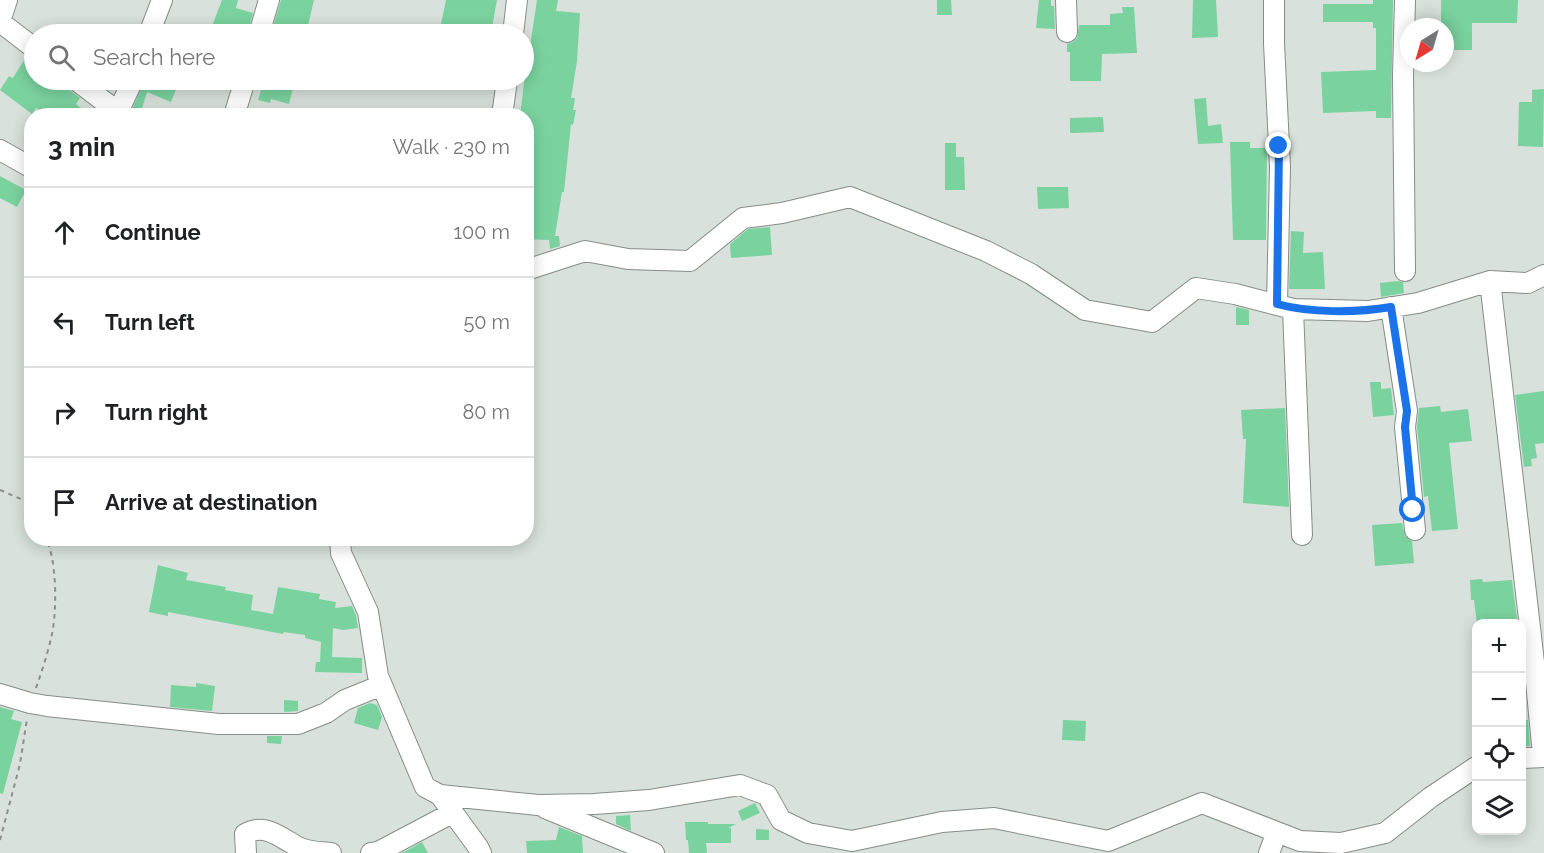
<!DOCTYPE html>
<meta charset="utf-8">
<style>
body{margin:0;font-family:Raleway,sans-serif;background:#f2f2f2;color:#202124}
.controls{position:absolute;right:18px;bottom:18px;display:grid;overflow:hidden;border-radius:12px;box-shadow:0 3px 15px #0003}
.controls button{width:54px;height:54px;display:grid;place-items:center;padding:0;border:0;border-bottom:2px solid #e0e0e0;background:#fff;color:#202124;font:30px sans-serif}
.compass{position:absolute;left:1400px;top:18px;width:54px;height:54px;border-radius:50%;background:#fff;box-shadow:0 3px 15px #0003;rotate:217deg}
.stop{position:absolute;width:18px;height:18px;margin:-14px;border:4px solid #1a73e8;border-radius:50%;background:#fff}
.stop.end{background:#1a73e8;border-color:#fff;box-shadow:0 2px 6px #0008}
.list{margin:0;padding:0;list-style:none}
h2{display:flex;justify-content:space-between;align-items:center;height:78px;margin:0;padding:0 24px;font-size:26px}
h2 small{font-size:20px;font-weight:400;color:#757577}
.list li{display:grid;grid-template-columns:39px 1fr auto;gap:18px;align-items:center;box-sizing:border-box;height:90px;padding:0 24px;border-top:2px solid #e0e0e0}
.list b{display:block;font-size:22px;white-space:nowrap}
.list em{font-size:20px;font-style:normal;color:#757577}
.icon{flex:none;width:33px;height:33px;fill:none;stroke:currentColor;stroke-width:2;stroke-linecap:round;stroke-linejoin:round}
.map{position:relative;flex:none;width:1544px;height:853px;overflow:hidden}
.search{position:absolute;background:#fff;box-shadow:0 3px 15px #0003;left:24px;top:24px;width:510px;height:66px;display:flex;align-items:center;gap:15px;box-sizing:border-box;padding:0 21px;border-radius:33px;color:#757577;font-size:22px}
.panel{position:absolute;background:#fff;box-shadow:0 3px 15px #0003;left:24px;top:108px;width:510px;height:438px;border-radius:24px}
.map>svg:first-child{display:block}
.building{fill:#7ad39e}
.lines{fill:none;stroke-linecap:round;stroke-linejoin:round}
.minor-casing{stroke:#858d88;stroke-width:22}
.path{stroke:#8a908c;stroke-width:2;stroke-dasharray:4.5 4.5;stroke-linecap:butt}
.minor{stroke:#fff;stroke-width:20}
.route{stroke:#1a73e8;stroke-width:8}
</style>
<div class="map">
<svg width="1544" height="853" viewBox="0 0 1544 853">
<rect width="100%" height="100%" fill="#d8e1db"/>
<!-- building -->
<path class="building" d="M 222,0 L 238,0 L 236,8 L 253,13 L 247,34 L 209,34 Z
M 281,0 L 314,0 L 306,34 L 271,34 Z
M 446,0 L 497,0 L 492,27 L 490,27 L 489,34 L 439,34 Z
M 537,0 L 558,0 L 556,11 L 580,13 L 577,61 L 571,98 L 575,98 L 573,110 L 576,110 L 573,125 L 571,124 L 564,192 L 562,192 L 555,236 L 559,236 L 560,246 L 550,249 L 549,240 L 526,239 L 526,116 L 520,116 L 527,59 L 524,59 L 525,46 L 530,47 Z
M 937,0 L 951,0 L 952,15 L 937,15 Z
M 1039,0 L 1051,0 L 1051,6 L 1054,6 L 1055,29 L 1036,28 Z
M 1193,0 L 1216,0 L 1218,37 L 1192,38 Z
M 1373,0 L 1393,0 L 1391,118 L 1376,118 L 1376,111 L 1323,113 L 1321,72 L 1376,70 L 1376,28 L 1373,28 L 1373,22 L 1323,22 L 1323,4 L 1373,4 Z
M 1441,0 L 1518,0 L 1517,23 L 1472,23 L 1472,50 L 1445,50 L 1445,27 L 1441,27 Z
M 1122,7 L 1134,7 L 1137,53 L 1102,54 L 1101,81 L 1070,81 L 1070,52 L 1067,52 L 1067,44 L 1073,42 L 1077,38 L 1079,25 L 1110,25 L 1110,14 L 1123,13 Z
M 26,57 L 34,60 L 34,80 L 64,80 L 68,89 L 80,98 L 76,104 L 91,116 L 50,116 L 36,108 L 32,114 L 0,90 L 9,76 L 13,78 Z
M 145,80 L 180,80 L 171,102 L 147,92 L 140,115 L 131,112 Z
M 264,80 L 295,80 L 289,104 L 271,99 L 270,103 L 258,100 Z
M 1544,89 L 1543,147 L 1518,146 L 1519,102 L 1532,102 L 1532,90 Z
M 1206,98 L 1208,126 L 1221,124 L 1223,143 L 1198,144 L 1194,99 Z
M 1103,117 L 1104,132 L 1070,133 L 1070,118 Z
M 1230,142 L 1250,142 L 1250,148 L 1267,148 L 1266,240 L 1233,240 Z
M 945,143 L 956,143 L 956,157 L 964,157 L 965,190 L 945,190 Z
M 0,176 L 26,190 L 17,207 L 0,198 Z
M 1037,187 L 1068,187 L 1069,208 L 1038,209 Z
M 770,227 L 772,255 L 731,258 L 730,244 L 748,229 Z
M 1291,231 L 1304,232 L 1303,253 L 1323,252 L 1325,289 L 1289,289 Z
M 1398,281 L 1403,282 L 1404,293 L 1381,297 L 1380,283 Z
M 1236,307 L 1249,310 L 1249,325 L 1236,325 Z
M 1370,382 L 1381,382 L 1381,389 L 1391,388 L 1394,415 L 1373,417 Z
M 1544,391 L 1544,443 L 1535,444 L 1537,458 L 1531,459 L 1532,466 L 1524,467 L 1515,395 Z
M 1440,406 L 1441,412 L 1468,409 L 1472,441 L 1449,443 L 1458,529 L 1432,531 L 1428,496 L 1424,497 L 1417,427 L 1419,408 Z
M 1285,408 L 1289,507 L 1243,503 L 1246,439 L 1243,439 L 1241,410 Z
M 1402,523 L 1405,536 L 1412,541 L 1414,563 L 1375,566 L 1372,525 Z
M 158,565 L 188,573 L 186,580 L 226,587 L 225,590 L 253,595 L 251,610 L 273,614 L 278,587 L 320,594 L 319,599 L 336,602 L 335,608 L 352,606 L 356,615 L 358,628 L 343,630 L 333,628 L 332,657 L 362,658 L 362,673 L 315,672 L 316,662 L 320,662 L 321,642 L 305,638 L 305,635 L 284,632 L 283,634 L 168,612 L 168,616 L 149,612 Z
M 1482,579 L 1483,582 L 1512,580 L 1517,619 L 1477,624 L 1474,600 L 1471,600 L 1470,580 Z
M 196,683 L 215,686 L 212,711 L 170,707 L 171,685 L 196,687 Z
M 284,700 L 298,701 L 298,711 L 284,712 Z
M 370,703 L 377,705 L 382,717 L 378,730 L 354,723 L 358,708 Z
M 0,707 L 14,711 L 11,719 L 22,722 L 3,794 L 0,793 Z
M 1063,720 L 1086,721 L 1085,741 L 1062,740 Z
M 1521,720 L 1528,720 L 1530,746 L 1521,746 Z
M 267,736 L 282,736 L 281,744 L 267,743 Z
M 755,803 L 760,813 L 742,821 L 738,811 Z
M 630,815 L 631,831 L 616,824 L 616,816 Z
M 685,822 L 708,822 L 708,824 L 736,824 L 728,828 L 731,828 L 731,843 L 706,843 L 707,853 L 689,853 L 688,840 L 686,840 Z
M 559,827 L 582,836 L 583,853 L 527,853 L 526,841 L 556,840 Z
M 756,829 L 769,830 L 769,840 L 756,840 Z
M 422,842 L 428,853 L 402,853 Z"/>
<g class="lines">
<!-- minor casing -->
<g class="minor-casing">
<path id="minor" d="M 1066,0 L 1067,32
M 1274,0 L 1274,43 L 1280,167 L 1277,304
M 0,21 L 7,0
M 0,22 L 34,48
M 149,34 L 162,0
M 259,34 L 269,0
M 513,34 L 517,0
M 76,80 L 118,112 L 120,116
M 118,112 L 133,80
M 234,116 L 245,80
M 502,116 L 507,80
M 0,150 L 32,168
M 526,270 L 585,251 L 628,259 L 690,261 L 743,218 L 782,213 L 850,197 L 986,251 L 1031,274 L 1085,310 L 1152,322 L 1196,288 L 1235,294 L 1293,309 L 1368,311 L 1418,303 L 1490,281 L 1528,283 L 1544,275
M 1405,271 L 1403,76 L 1405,0
M 1490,281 L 1535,671 L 1542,745
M 1391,307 L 1407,411 L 1405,427 L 1415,530
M 1293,309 L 1302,535
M 340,538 L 341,553 L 368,612 L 378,676 L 425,787 L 440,795 L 478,847 L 481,853
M 0,694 L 30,703 L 47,706 L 219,724 L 298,724 L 326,713 L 345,700 L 382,685
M 1522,758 L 1544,757
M 440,795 L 538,805 L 594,804 L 649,800 L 740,785 L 767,795 L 781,820 L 808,833 L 852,841 L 942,822 L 994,818 L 1108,841 L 1202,803 L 1300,841 L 1341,843 L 1385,833 L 1431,797 L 1476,767
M 545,808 L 654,853
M 246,853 L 245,834 C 265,822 281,838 298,847 C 308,852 320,852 331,853
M 371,853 L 378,852 L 452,813
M 1269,853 L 1277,832"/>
</g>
<!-- path -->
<path class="path" d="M 0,490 L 30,503 L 32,506
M 36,688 C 42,671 48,652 52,634 C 57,610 57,561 46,538
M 0,840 L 20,764 L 27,719"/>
<!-- minor -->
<use href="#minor" class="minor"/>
</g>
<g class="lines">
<!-- route -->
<path class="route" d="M 1279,146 L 1277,304 C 1310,313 1356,313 1391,307 L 1407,411 L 1405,427 L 1413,510"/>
</g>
</svg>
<div class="controls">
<button>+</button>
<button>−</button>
<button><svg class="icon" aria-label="locate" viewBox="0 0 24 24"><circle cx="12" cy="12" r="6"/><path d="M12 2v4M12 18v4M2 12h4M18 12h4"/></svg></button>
<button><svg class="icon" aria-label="layers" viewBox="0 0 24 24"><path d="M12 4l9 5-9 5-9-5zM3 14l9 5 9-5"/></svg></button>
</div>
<svg class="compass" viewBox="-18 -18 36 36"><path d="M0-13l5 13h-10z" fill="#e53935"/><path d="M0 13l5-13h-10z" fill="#757577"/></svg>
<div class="stop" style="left:1413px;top:510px"></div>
<div class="stop end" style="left:1279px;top:146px"></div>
<div class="search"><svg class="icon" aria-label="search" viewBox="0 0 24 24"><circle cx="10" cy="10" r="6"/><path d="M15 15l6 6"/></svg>Search here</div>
<section class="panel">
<h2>3 min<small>Walk · 230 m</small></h2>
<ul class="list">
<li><svg class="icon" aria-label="ahead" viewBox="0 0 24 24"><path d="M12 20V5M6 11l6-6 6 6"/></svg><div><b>Continue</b></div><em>100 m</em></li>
<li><svg class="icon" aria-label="left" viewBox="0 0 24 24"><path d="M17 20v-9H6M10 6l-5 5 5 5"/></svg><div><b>Turn left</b></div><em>50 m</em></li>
<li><svg class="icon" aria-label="right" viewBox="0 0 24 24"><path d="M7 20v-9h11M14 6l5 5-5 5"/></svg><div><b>Turn right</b></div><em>80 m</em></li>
<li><svg class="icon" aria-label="arrive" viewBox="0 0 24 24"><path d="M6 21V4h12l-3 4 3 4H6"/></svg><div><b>Arrive at destination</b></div></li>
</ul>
</section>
</div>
